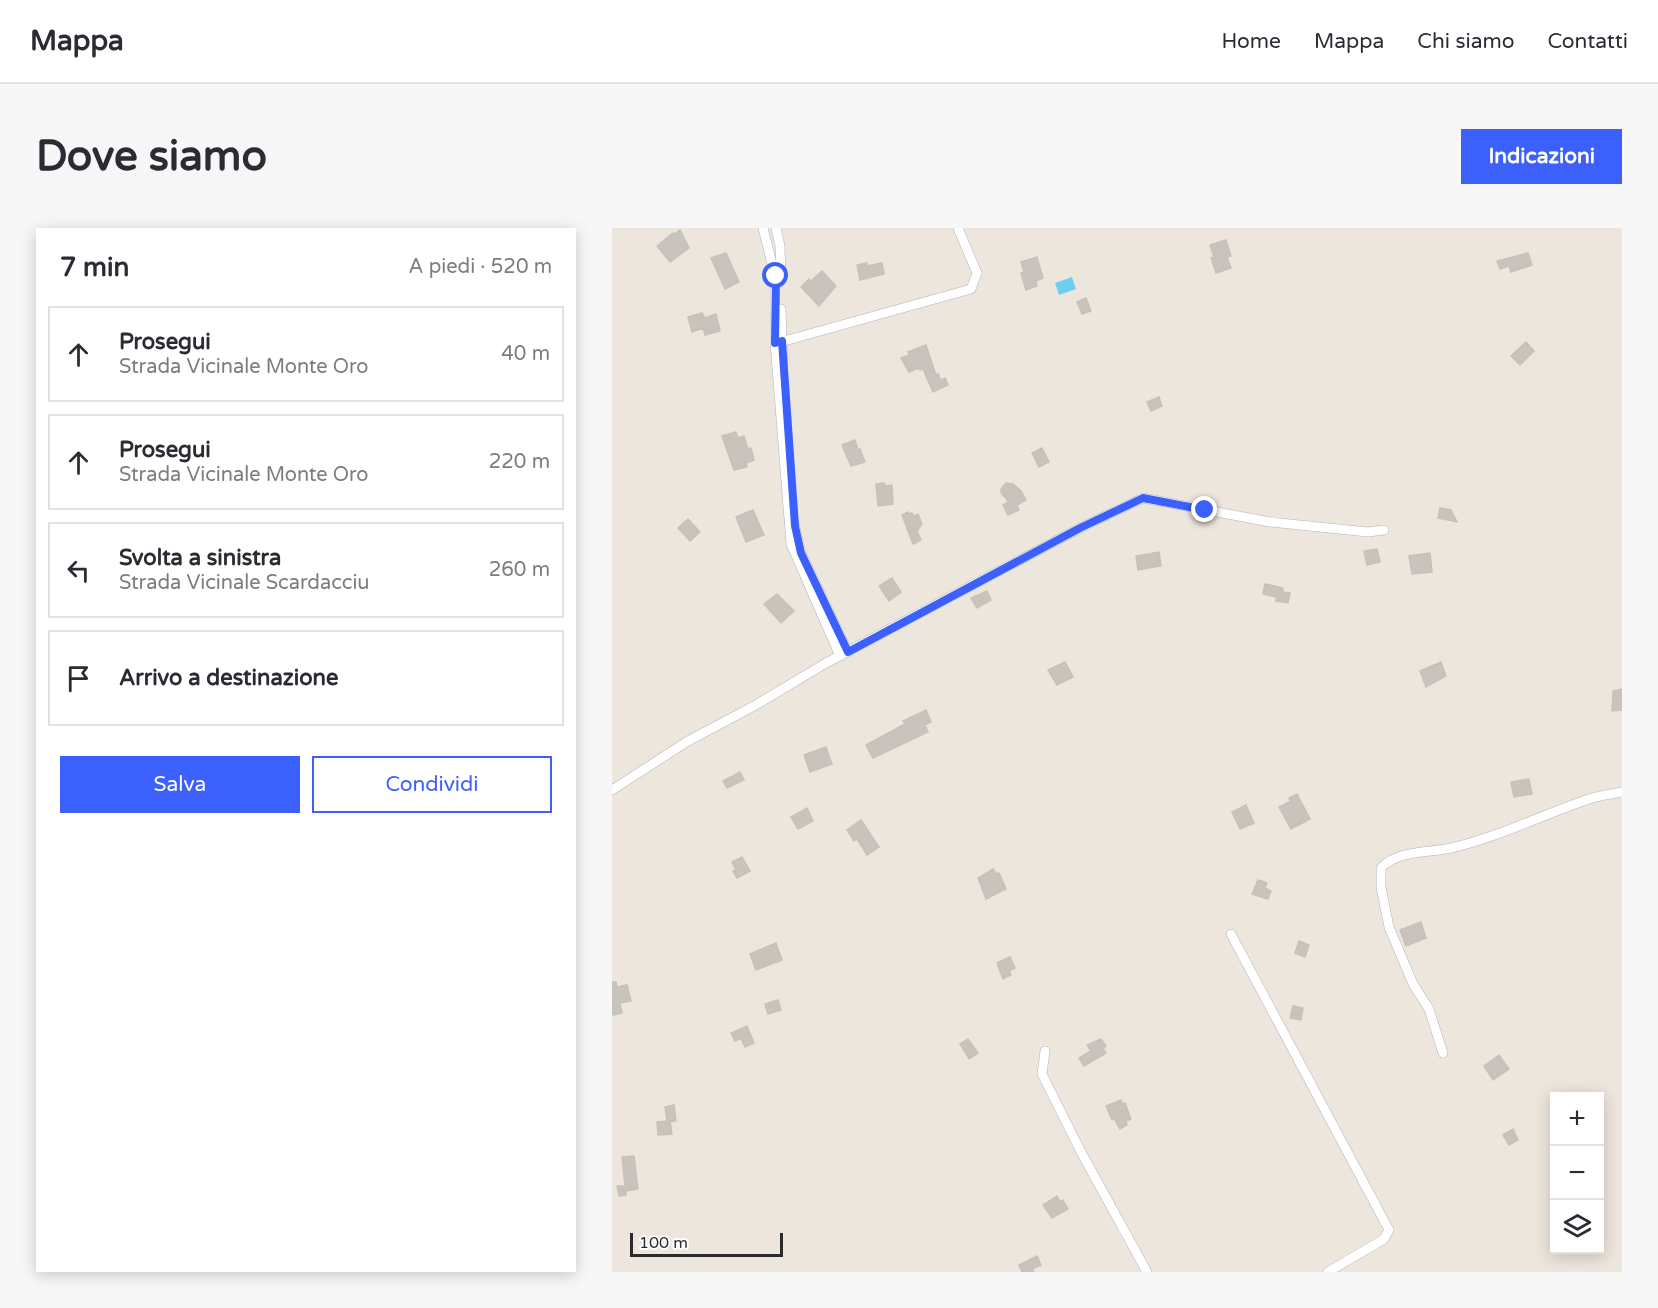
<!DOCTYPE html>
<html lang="it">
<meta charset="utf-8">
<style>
body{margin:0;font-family:"Varela Round",sans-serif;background:#f7f7f7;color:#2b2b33}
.controls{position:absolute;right:18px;bottom:18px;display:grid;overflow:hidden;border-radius:0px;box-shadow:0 3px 15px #0003}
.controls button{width:54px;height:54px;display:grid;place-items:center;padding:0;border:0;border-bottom:2px solid #e1e1e2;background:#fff;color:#2b2b33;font:30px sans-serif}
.scale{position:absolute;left:18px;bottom:15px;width:153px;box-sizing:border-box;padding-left:6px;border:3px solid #2b2b2b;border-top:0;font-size:16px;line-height:21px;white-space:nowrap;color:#2b2b2b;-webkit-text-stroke:4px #fff;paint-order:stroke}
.stop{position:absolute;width:18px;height:18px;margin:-14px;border:4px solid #3b60fb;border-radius:50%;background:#fff}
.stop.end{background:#3b60fb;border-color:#fff;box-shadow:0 2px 6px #0008}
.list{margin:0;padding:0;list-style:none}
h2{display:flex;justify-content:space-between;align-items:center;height:78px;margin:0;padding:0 24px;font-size:26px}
h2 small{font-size:20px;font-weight:400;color:#7c7c81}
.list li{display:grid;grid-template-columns:39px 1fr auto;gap:18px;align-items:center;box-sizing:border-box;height:96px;margin:0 12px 12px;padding:0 12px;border:2px solid #e1e1e2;border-radius:0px}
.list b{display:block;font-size:22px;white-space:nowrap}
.list p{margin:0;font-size:20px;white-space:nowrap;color:#7c7c81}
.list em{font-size:20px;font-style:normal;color:#7c7c81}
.actions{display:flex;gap:12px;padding:18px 24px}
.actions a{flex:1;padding:14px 0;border:2px solid #3b60fb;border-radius:0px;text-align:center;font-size:21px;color:#3b60fb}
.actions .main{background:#3b60fb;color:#fff}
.icon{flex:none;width:33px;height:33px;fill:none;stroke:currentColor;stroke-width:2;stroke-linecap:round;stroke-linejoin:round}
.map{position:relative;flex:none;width:1010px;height:1044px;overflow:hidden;border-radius:0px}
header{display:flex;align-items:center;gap:36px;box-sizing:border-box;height:84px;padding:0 30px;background:#fff;border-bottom:2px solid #e1e1e2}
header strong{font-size:28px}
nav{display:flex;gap:33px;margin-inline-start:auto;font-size:21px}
.intro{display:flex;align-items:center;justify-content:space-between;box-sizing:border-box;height:144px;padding:0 36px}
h1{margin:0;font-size:42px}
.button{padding:15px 27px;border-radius:0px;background:#3b60fb;color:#fff;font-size:21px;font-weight:700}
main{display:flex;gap:36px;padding:0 36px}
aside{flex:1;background:#fff;border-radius:0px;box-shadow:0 3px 15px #0003}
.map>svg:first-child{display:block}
.water{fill:#6fcef0}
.building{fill:#c8c3bc;stroke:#c8c2b6;stroke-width:1.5}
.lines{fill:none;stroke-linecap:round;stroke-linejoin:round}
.street-casing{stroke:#b1b3be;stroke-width:10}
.street{stroke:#fff;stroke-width:9}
.route{stroke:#3b60fb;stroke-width:8}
</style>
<header>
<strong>Mappa</strong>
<nav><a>Home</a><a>Mappa</a><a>Chi siamo</a><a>Contatti</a></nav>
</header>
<div class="intro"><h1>Dove siamo</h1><a class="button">Indicazioni</a></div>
<main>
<aside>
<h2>7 min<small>A piedi · 520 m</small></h2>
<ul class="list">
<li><svg class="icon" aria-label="ahead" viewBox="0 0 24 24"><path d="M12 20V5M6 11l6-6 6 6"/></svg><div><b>Prosegui</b><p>Strada Vicinale Monte Oro</p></div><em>40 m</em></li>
<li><svg class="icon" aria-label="ahead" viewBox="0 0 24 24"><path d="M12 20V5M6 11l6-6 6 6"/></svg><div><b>Prosegui</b><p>Strada Vicinale Monte Oro</p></div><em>220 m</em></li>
<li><svg class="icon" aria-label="left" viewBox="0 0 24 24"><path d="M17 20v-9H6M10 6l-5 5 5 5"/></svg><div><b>Svolta a sinistra</b><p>Strada Vicinale Scardacciu</p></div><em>260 m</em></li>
<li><svg class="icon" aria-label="arrive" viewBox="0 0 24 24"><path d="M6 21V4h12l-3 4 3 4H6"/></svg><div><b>Arrivo a destinazione</b></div></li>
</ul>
<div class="actions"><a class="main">Salva</a><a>Condividi</a></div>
</aside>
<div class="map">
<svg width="1010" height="1044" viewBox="0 0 1010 1044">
<rect width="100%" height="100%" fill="#ede6dd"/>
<!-- water -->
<path class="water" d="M 460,49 L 464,61 L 447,67 L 443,55 Z"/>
<!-- building -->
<path class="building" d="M 68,2 L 77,20 L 58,34 L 45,18 L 61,5 L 63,6 Z
M 614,12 L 619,28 L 615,29 L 619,40 L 604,45 L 599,30 L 602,29 L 598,17 Z
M 114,25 L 127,54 L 113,61 L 99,30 Z
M 916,25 L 920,37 L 899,44 L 897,38 L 888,41 L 885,33 Z
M 425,29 L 431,50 L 424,53 L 425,58 L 414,62 L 409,45 L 412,44 L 409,34 Z
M 255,35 L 255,38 L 270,35 L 272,46 L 248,52 L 245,37 Z
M 210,43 L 224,58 L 207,78 L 189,59 L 197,51 L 199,53 Z
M 474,70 L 479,83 L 470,86 L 465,74 Z
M 90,85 L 93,90 L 104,86 L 108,103 L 93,107 L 91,100 L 80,104 L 76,89 Z
M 914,114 L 922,123 L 908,137 L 899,128 Z
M 314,117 L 324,147 L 326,146 L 329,152 L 333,150 L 336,157 L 321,164 L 311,141 L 308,142 L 307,140 L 297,144 L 289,130 L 297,127 L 296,124 Z
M 547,169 L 550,178 L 539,183 L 535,174 Z
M 124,204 L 126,210 L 132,208 L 136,221 L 139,220 L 142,232 L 134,235 L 135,239 L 122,242 L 110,208 Z
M 243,212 L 246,222 L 248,221 L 253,234 L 239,238 L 230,217 Z
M 430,220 L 437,234 L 427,239 L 420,225 Z
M 272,255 L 273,258 L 280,257 L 281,276 L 266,278 L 264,256 Z
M 394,255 L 401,256 L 409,263 L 414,272 L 405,277 L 407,282 L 396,287 L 391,277 L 397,274 L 389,265 L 389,261 Z
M 828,280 L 839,282 L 845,294 L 826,290 Z
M 141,282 L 152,307 L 134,314 L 124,289 Z
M 296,284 L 297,286 L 300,285 L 302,288 L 306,286 L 310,296 L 305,303 L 309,312 L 301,316 L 290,287 Z
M 76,291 L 88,304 L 78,313 L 66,300 Z
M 765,321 L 768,334 L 755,337 L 752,323 Z
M 547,324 L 549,338 L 526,342 L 524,328 Z
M 818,325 L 820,344 L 800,346 L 797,328 Z
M 280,350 L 289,364 L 277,373 L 267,358 Z
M 653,356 L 671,360 L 671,364 L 678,365 L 676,375 L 664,373 L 664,369 L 651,366 Z
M 375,363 L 379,372 L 365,380 L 359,370 Z
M 165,366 L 182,383 L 169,395 L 152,376 Z
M 453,434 L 461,449 L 445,457 L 436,442 Z
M 829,434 L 834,448 L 814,459 L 808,443 Z
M 1010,461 L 1010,482 L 1000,483 L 1001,463 Z
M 314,482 L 319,494 L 313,497 L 316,504 L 261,530 L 254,517 L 293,496 L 291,493 Z
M 214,519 L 220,536 L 198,544 L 192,527 Z
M 128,544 L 132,552 L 115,560 L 111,553 Z
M 917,551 L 920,566 L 902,569 L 899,554 Z
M 685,566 L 698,591 L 679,601 L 667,579 L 679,573 L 677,570 Z
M 634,577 L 642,595 L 628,601 L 620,584 Z
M 195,580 L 201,593 L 186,601 L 179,589 Z
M 249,592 L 267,619 L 255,627 L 245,611 L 242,613 L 235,602 Z
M 130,629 L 138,643 L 125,650 L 121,643 L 124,642 L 120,634 Z
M 381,641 L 384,646 L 387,645 L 394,661 L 374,671 L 366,650 Z
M 646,652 L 655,655 L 653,660 L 659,663 L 656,671 L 640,666 Z
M 809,694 L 814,710 L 794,718 L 788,702 Z
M 687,713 L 697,717 L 693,729 L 683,725 Z
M 164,715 L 170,732 L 144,742 L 138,726 Z
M 398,729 L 403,740 L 397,743 L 399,747 L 391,751 L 385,735 Z
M 0,754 L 4,754 L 5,759 L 15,757 L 19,773 L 8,775 L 10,785 L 1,787 Z
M 166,772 L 169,782 L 156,786 L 153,776 Z
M 681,778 L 691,780 L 689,792 L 678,790 Z
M 135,798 L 142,815 L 133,819 L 129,810 L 123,813 L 119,805 Z
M 356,811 L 366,825 L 357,831 L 348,816 Z
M 489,811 L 494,818 L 491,820 L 494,825 L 472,838 L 467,830 L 479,823 L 475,817 Z
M 887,827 L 897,841 L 881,852 L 872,838 Z
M 509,872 L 510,876 L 513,875 L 519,891 L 514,893 L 515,897 L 508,901 L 502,890 L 500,892 L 494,878 Z
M 62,877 L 64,893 L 58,894 L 60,906 L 46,907 L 45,894 L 55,893 L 53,879 Z
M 901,901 L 906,912 L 897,917 L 891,907 Z
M 22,928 L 26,961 L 14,963 L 14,967 L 7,968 L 5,958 L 13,958 L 10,929 Z
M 445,968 L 448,974 L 451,972 L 456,981 L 440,990 L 431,977 Z
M 425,1028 L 429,1037 L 420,1041 L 422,1044 L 410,1044 L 407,1037 Z"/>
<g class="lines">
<!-- street casing -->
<g class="street-casing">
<path id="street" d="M 151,0 L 163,48 L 163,115 L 179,316 L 228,428
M 164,0 L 168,18 L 169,52
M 169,81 L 171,142
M 165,115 L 359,61 L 365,45 L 346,0
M 182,294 L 189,325 L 236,424
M 0,562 L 76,513 L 142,478 L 214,435 L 468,300 L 531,270 L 658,294 L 756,304 L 772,302
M 619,706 L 777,1002 L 772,1011 L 716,1044
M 433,823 L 430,846 L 469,924 L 535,1044
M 831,825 L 817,781 L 801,756 L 777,699 L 769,659 L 769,640 C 786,622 816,625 839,620 C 886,609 928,588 974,572 C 986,568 998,566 1010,564"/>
</g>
<!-- street -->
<use href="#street" class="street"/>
</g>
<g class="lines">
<!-- route -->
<path class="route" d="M 164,48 L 163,115 L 170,113 L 183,298 L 189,325 L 236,424 L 468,300 L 531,270 L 593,282"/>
</g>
</svg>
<div class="controls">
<button>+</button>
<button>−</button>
<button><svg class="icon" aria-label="layers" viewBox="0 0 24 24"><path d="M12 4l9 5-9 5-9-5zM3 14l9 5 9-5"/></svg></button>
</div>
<div class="scale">100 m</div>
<div class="stop" style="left:164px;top:48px"></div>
<div class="stop end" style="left:593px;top:282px"></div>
</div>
</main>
